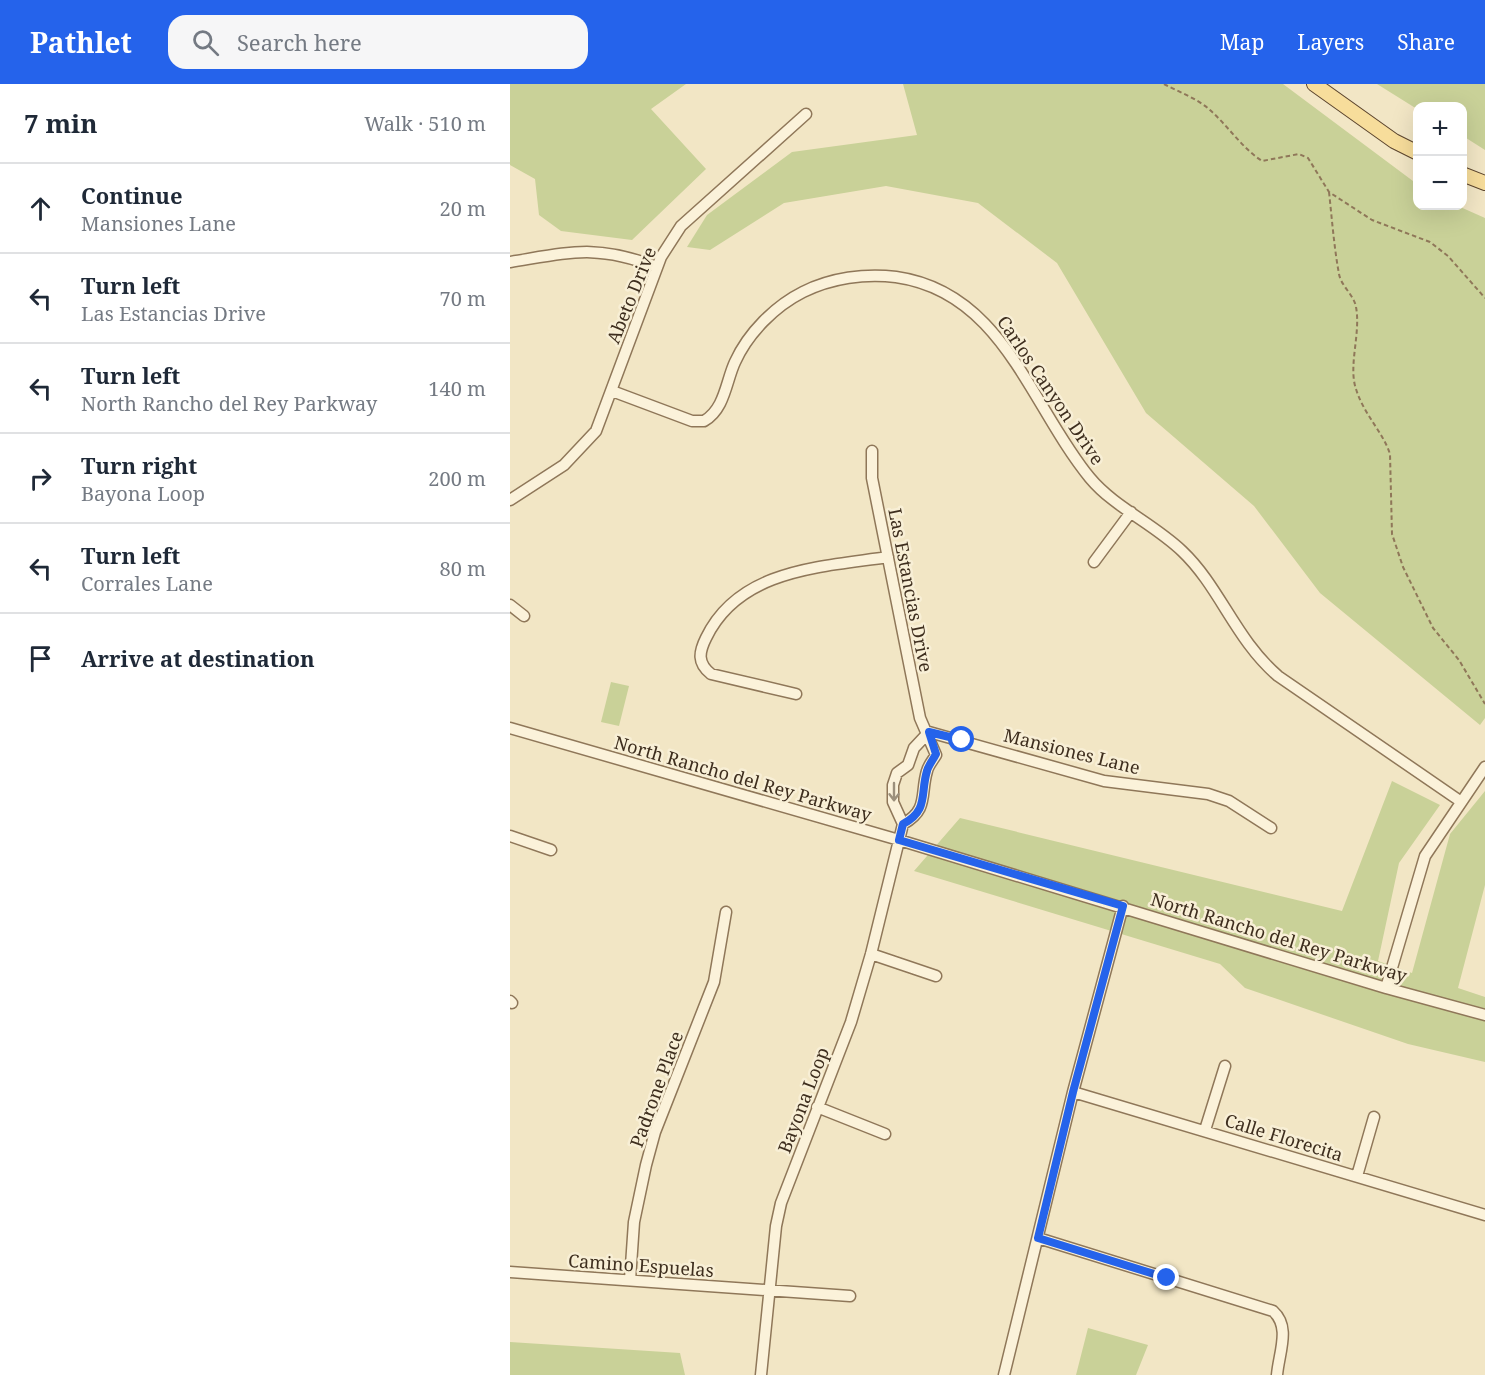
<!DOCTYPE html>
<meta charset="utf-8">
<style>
body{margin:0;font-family:"Noto Serif",serif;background:#f6f6f7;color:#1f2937}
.controls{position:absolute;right:18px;top:18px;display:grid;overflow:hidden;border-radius:12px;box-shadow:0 6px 24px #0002}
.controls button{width:54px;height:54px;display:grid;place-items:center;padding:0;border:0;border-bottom:2px solid #e0e1e3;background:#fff;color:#1f2937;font:30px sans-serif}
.stop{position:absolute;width:18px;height:18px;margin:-14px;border:4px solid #2563eb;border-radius:50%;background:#fff}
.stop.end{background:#2563eb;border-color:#fff;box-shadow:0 2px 6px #0008}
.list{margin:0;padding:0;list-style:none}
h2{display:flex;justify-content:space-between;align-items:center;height:78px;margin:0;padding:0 24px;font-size:26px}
h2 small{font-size:20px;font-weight:400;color:#747a83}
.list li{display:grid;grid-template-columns:39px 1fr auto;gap:18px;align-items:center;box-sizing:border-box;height:90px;padding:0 24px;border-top:2px solid #e0e1e3}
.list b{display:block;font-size:22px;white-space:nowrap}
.list p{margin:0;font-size:20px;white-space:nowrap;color:#747a83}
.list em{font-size:20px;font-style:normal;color:#747a83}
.icon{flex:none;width:33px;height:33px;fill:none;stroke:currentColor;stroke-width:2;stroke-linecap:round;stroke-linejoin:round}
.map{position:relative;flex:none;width:975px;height:1291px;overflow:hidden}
header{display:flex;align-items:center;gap:36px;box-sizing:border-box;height:84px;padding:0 30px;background:#2563eb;color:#fff}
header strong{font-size:28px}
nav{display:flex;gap:33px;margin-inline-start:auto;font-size:21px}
.search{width:420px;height:54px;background:#f6f6f7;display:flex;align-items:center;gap:15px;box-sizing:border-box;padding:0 21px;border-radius:18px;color:#747a83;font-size:22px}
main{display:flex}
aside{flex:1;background:#fff}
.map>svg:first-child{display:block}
.green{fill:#c9d198}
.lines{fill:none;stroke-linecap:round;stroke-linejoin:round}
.minor-casing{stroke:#8f7759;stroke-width:13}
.major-casing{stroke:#5c452e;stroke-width:16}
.path{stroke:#8f7759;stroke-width:2;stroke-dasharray:4.5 3;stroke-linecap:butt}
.minor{stroke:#fbf2da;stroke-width:10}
.major{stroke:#f7dd9b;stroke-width:14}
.oneway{stroke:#9c907c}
.route{stroke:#2563eb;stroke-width:8}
.labels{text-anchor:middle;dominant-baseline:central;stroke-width:5;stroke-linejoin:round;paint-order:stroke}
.street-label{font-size:18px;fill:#3e2e1e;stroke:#f8efd6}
</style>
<header>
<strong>Pathlet</strong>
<div class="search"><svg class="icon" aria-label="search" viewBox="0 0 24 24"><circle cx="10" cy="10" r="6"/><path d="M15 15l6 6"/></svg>Search here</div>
<nav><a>Map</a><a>Layers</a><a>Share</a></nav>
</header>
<main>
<aside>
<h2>7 min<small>Walk · 510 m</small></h2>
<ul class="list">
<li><svg class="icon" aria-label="ahead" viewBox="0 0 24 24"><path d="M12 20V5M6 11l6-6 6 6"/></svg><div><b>Continue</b><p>Mansiones Lane</p></div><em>20 m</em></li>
<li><svg class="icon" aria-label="left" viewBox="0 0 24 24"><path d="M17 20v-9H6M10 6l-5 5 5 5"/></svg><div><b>Turn left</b><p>Las Estancias Drive</p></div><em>70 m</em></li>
<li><svg class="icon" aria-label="left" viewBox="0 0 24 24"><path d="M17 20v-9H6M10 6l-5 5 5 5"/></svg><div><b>Turn left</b><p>North Rancho del Rey Parkway</p></div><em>140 m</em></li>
<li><svg class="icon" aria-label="right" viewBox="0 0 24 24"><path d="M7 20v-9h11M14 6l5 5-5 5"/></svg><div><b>Turn right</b><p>Bayona Loop</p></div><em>200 m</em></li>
<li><svg class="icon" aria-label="left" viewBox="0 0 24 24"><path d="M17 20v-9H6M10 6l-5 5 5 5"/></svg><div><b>Turn left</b><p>Corrales Lane</p></div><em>80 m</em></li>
<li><svg class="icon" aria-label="arrive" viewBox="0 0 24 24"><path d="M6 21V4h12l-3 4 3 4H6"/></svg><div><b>Arrive at destination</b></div></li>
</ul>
</aside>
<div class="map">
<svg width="975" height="1291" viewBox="0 0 975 1291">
<rect width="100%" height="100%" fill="#f2e6c5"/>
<!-- green -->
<path class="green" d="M 0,0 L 176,0 L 141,25 L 196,85 L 122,156 L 51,147 L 29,131 L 25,95 L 0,81 Z
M 393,0 L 773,0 L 907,100 L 908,122 L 948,122 L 975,134 L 975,634 L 970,641 L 810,509 L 744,422 L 636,329 L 547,179 L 468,119 L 376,102 L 274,119 L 200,166 L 177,163 L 197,131 L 282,68 L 407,51 Z
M 867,0 L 975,0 L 975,66 L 953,52 L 952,22 L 908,22 L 907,25 Z
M 101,598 L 119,602 L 109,642 L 91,638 Z
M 882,697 L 930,721 L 889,779 L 868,877 L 902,889 L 940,750 L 975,707 L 975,801 L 948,904 L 975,913 L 975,978 L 898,960 L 735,904 L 710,880 L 404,787 L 450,734 L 832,827 Z
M 578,1244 L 638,1261 L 626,1291 L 566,1291 Z
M 0,1258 L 170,1269 L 175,1291 L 0,1291 Z"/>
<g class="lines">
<!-- minor casing -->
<g class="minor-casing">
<path id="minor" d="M 0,178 C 62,168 86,160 147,183
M 102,307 L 182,337 L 194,337 C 215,325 216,297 225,278 C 238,249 265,222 293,208 C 321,194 355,189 386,193 C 493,208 520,321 580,394 C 604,423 644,440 672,467 C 710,503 725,555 768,592 L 950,717
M 362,367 L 362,394 L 410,634 L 426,671 C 423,676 418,682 417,687 C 410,710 419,726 393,740
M 0,416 L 54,381 L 86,347 L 151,173 L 171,142 L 296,30
M 584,478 L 621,428
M 0,521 L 14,532
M 286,610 L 201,590 C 187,579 189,568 196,554 C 229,485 311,483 378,473
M 0,644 L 389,756 L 876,904 L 975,931
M 419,648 L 594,697 L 698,710 L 719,717 L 761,744
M 0,752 L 41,766
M 361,870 L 426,892
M 876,904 L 915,772 L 975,683
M 0,917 L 2,919
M 563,1008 L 975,1131
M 307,1023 L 375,1050
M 695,1046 L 715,982
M 847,1092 L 864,1033
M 528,1154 L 763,1227 C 781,1243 769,1268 767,1291
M 0,1188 L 340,1212
M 120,1196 L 124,1138 L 136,1081 L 145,1048 L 204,898 L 216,828
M 251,1291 L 266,1142 L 271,1119 L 341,938 L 361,870 L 393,740 L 383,718 L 383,701 L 387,689 L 398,681 L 404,664 L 419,648
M 494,1291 L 563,1008 L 613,822"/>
</g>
<!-- major casing -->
<g class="major-casing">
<path id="major" d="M 804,0 L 884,57 L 908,69
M 952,90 L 975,99"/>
</g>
<!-- path -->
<path class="path" d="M 654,0 C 669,8 688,15 700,26 C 718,42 732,64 752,77 L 789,70 L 798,74 L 819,108 L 862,136 L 920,158 L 938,172 L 975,214
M 819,108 C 822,135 824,163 829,190 C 831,202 844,211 846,223 C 851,249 838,282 846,305 C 854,331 873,348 880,370 L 882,450 L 893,483 L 923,544 L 949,576 L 975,620"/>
<!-- minor -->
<use href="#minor" class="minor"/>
<!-- major -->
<use href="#major" class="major"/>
</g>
<!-- one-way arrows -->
<defs><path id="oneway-shaft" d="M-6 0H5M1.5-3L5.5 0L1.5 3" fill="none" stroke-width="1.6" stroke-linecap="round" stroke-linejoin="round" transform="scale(1.5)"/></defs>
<use class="oneway" href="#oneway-shaft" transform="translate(384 708) rotate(90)"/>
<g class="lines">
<!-- route -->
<path class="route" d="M 452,656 L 419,648 L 426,670 C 423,676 418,682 417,687 C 410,710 419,726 393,740 L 389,756 L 613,822 L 563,1008 L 528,1154 L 657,1194"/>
</g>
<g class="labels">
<!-- street labels -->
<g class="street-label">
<text transform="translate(121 211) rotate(-68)">Abeto Drive</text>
<text transform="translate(541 306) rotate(56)">Carlos Canyon Drive</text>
<text transform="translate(401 506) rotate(79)">Las Estancias Drive</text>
<text transform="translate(562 667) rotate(14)">Mansiones Lane</text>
<text transform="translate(233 694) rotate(16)">North Rancho del Rey Parkway</text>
<text transform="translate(769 853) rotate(17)">North Rancho del Rey Parkway</text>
<text transform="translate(146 1005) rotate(-70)">Padrone Place</text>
<text transform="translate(293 1016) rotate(-69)">Bayona Loop</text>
<text transform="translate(774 1053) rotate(17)">Calle Florecita</text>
<text transform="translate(131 1181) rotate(4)">Camino Espuelas</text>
</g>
</g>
</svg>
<div class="controls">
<button>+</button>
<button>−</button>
</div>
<div class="stop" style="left:452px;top:656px"></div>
<div class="stop end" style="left:657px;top:1194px"></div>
</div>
</main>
